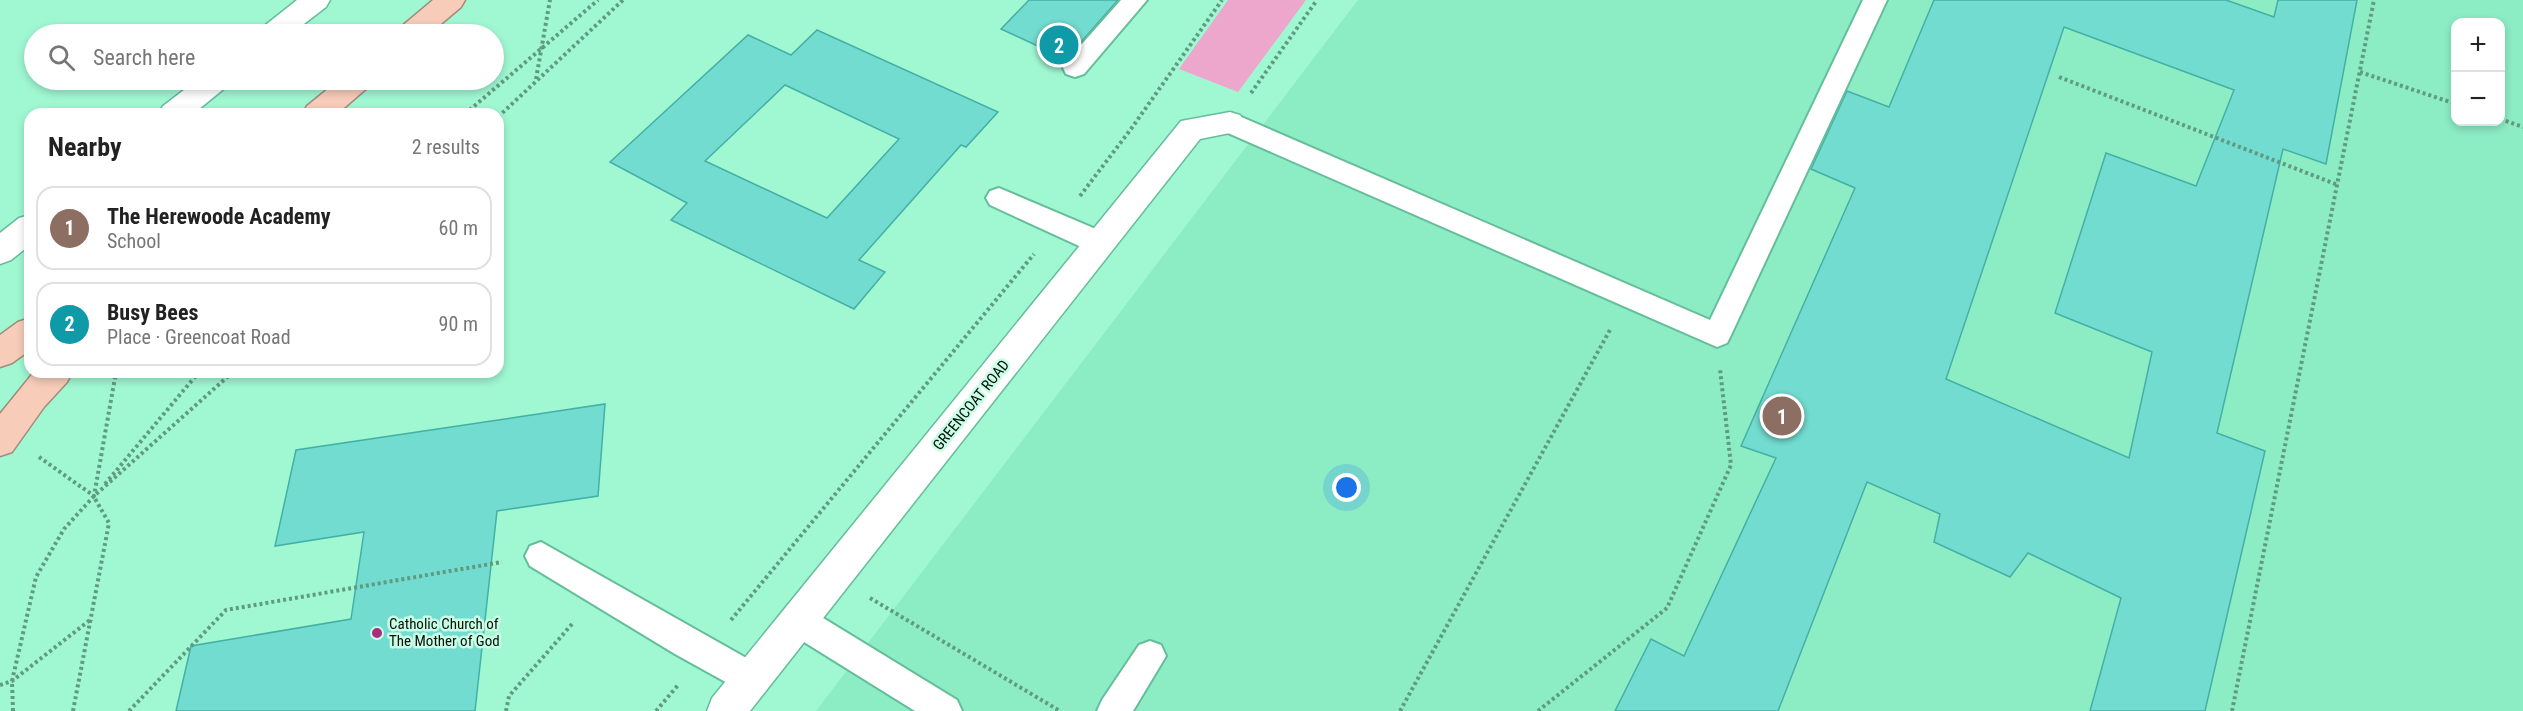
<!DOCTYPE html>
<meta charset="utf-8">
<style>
body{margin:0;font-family:"Roboto Condensed",sans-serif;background:#f6f6f6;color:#222}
.controls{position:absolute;right:18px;top:18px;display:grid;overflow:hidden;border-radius:12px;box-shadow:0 3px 9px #0003}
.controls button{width:54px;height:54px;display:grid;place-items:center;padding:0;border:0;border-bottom:2px solid #e0e0e0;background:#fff;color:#222;font:30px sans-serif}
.you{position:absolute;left:1347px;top:488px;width:21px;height:21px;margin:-15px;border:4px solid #fff;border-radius:50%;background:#1a73e8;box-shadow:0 0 0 9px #1a73e833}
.badge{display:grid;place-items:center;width:39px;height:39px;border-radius:50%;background:#a92c7d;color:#fff;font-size:20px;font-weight:700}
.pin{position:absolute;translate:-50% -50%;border:3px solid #fff;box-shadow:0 2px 6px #0006}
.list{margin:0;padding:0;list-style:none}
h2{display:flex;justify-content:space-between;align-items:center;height:78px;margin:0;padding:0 24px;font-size:26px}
h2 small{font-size:20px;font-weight:400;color:#767676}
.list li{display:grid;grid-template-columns:39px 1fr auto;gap:18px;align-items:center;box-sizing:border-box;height:84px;margin:0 12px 12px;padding:0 12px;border:2px solid #e0e0e0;border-radius:18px}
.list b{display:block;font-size:22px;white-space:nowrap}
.list p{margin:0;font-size:20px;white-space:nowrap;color:#767676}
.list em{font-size:20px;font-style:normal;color:#767676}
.icon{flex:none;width:33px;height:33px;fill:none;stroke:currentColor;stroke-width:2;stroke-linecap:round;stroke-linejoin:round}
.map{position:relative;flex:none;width:2523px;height:711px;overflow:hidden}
.search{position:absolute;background:#fff;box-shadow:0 3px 9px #0003;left:24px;top:24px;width:480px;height:66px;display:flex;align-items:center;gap:15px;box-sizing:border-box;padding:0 21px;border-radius:33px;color:#767676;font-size:22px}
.panel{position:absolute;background:#fff;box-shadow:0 3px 9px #0003;left:24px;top:108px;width:480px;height:270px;border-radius:18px}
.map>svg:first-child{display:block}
.built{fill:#8cedc5;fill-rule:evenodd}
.green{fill:#eda7cd}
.building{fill:#73dcd0;stroke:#44b0a5;stroke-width:1.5;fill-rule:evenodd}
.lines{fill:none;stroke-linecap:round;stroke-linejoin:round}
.lane-casing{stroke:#65bd9a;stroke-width:4}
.street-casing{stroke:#65bd9a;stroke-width:3}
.highway-casing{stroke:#a18c7c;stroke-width:3}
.path{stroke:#5f9b81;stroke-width:4;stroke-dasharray:3 3;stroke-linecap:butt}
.lane{fill:#fff;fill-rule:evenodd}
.street{fill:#fff;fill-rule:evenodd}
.highway{fill:#f7cdba;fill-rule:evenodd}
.poi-dot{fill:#a92c7d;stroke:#cbfde6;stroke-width:2}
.labels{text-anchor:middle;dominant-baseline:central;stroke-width:5;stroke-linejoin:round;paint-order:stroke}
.street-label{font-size:15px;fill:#001209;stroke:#cbfde6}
.poi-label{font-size:15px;fill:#001209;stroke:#cbfde6;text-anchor:start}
</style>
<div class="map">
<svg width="2523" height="711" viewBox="0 0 2523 711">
<rect width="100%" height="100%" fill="#a0f8d3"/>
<!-- built -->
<path class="built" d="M 1358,0 L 2523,0 L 2523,711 L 816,711 ZM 2456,22 L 2500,22 L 2500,122 L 2456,122 Z"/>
<!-- green -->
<path class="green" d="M 1228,0 L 1306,0 L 1238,92 L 1179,69 Z"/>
<!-- building -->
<path class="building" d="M 1029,0 L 1118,0 L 1066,59 L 1001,29 Z
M 1934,0 L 2226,0 L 2274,17 L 2278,0 L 2357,0 L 2326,164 L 2283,149 L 2217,433 L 2265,451 L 2205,711 L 2090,711 L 2121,598 L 2028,553 L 2010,577 L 1934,542 L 1940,514 L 1867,482 L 1778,711 L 1615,711 L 1651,639 L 1684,656 L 1776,458 L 1741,446 L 1855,188 L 1811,169 L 1847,91 L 1889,107 ZM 2064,27 L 2234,90 L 2196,186 L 2106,153 L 2055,313 L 2152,352 L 2129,458 L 1946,379 Z
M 817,30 L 998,112 L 966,147 L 961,145 L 859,260 L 885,272 L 854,309 L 671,220 L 687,203 L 610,162 L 748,35 L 791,55 ZM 785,85 L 899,139 L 827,218 L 705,161 Z
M 605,404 L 598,496 L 497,511 L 475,711 L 176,711 L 191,646 L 351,619 L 364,532 L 275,546 L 296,450 Z"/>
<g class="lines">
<!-- lane casing -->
<g class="lane-casing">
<path id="lane" d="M 1121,0 L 1147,0 L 1084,74 L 1075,77 L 1066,74 L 1063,68 L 1066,62 Z
M 1863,0 L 1887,0 L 1731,335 L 1727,343 L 1717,347 L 1221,130 L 1217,123 L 1221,116 L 1230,113 L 1239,116 L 1710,320 Z
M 999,188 L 1110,235 L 1114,243 L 1110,251 L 1100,254 L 1090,251 L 990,205 L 986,198 L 990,191 Z
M 541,542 L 764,668 L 768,679 L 764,690 L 752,695 L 740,690 L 675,654 L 530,566 L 525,556 L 530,546 Z
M 799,606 L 810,610 L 957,700 L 962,711 L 915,711 L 788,632 L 783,621 L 788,610 Z
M 1150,641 L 1161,645 L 1166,656 L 1133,711 L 1097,711 L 1102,700 L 1139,645 Z"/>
</g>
<!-- street casing -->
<g class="street-casing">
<path id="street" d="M 297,0 L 330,0 L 326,7 L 291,34 L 259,34 L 263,27 Z
M 197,80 L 230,80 L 226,87 L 193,114 L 158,114 L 163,106 Z
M 1230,112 L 1240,115 L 1245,123 L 1240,131 L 1200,139 L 750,711 L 707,711 L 712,698 L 1181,121 Z
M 30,215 L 30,245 L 11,260 L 0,264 L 0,233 L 19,218 Z"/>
</g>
<!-- highway casing -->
<g class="highway-casing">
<path id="highway" d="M 433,0 L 465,0 L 461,7 L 429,34 L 397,34 L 401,27 Z
M 339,80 L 372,80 L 368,87 L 337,114 L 302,114 L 307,106 Z
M 30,318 L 30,350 L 12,363 L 0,367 L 0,335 L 18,322 Z
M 34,372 L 72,372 L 67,382 L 44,407 L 12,452 L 0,456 L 0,414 Z"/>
</g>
<!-- path -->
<path class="path" d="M 2360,72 L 2456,104
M 2059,77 L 2338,185
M 536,79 L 550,0
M 1251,93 L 1317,0
M 465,114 L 598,0
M 498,117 L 623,0
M 2500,119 L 2523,127
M 1080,196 L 1131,129 L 1222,0
M 39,457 L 94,496 L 116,372
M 105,484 L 199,372
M 870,598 L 1060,711
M 731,620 L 1034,254
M 0,685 L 12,681 L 90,620
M 13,711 L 12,681 L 36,577 L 64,529 L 94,496 L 233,372
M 73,711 L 109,523 L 94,497
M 129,711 L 226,610 L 502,562
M 506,711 L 509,696 L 573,623
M 656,711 L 679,684
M 1400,711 L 1611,328
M 1538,711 L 1667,608 L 1731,465 L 1720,369
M 2232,711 L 2374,0"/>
<!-- lane -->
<use href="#lane" class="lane"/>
<!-- street -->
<use href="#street" class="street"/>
<!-- highway -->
<use href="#highway" class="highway"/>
</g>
<!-- markers -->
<circle class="poi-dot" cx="377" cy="633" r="6"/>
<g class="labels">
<!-- street labels -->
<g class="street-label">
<text transform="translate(971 405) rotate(-51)">GREENCOAT ROAD</text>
</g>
<!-- poi labels -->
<g class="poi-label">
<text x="389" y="624">Catholic Church of<tspan x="389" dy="17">The Mother of God</tspan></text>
</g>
</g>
</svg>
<div class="controls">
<button>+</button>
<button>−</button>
</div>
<div class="you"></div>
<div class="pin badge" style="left:1782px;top:416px;background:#8d6e63">1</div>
<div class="pin badge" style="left:1059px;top:45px;background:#0f9aa8">2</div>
<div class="search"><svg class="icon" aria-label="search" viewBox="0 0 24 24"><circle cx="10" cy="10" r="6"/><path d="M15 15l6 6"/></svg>Search here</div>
<section class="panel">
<h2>Nearby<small>2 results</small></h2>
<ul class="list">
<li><span class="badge" style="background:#8d6e63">1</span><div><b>The Herewoode Academy</b><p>School</p></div><em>60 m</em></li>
<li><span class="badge" style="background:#0f9aa8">2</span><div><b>Busy Bees</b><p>Place · Greencoat Road</p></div><em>90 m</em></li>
</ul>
</section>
</div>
